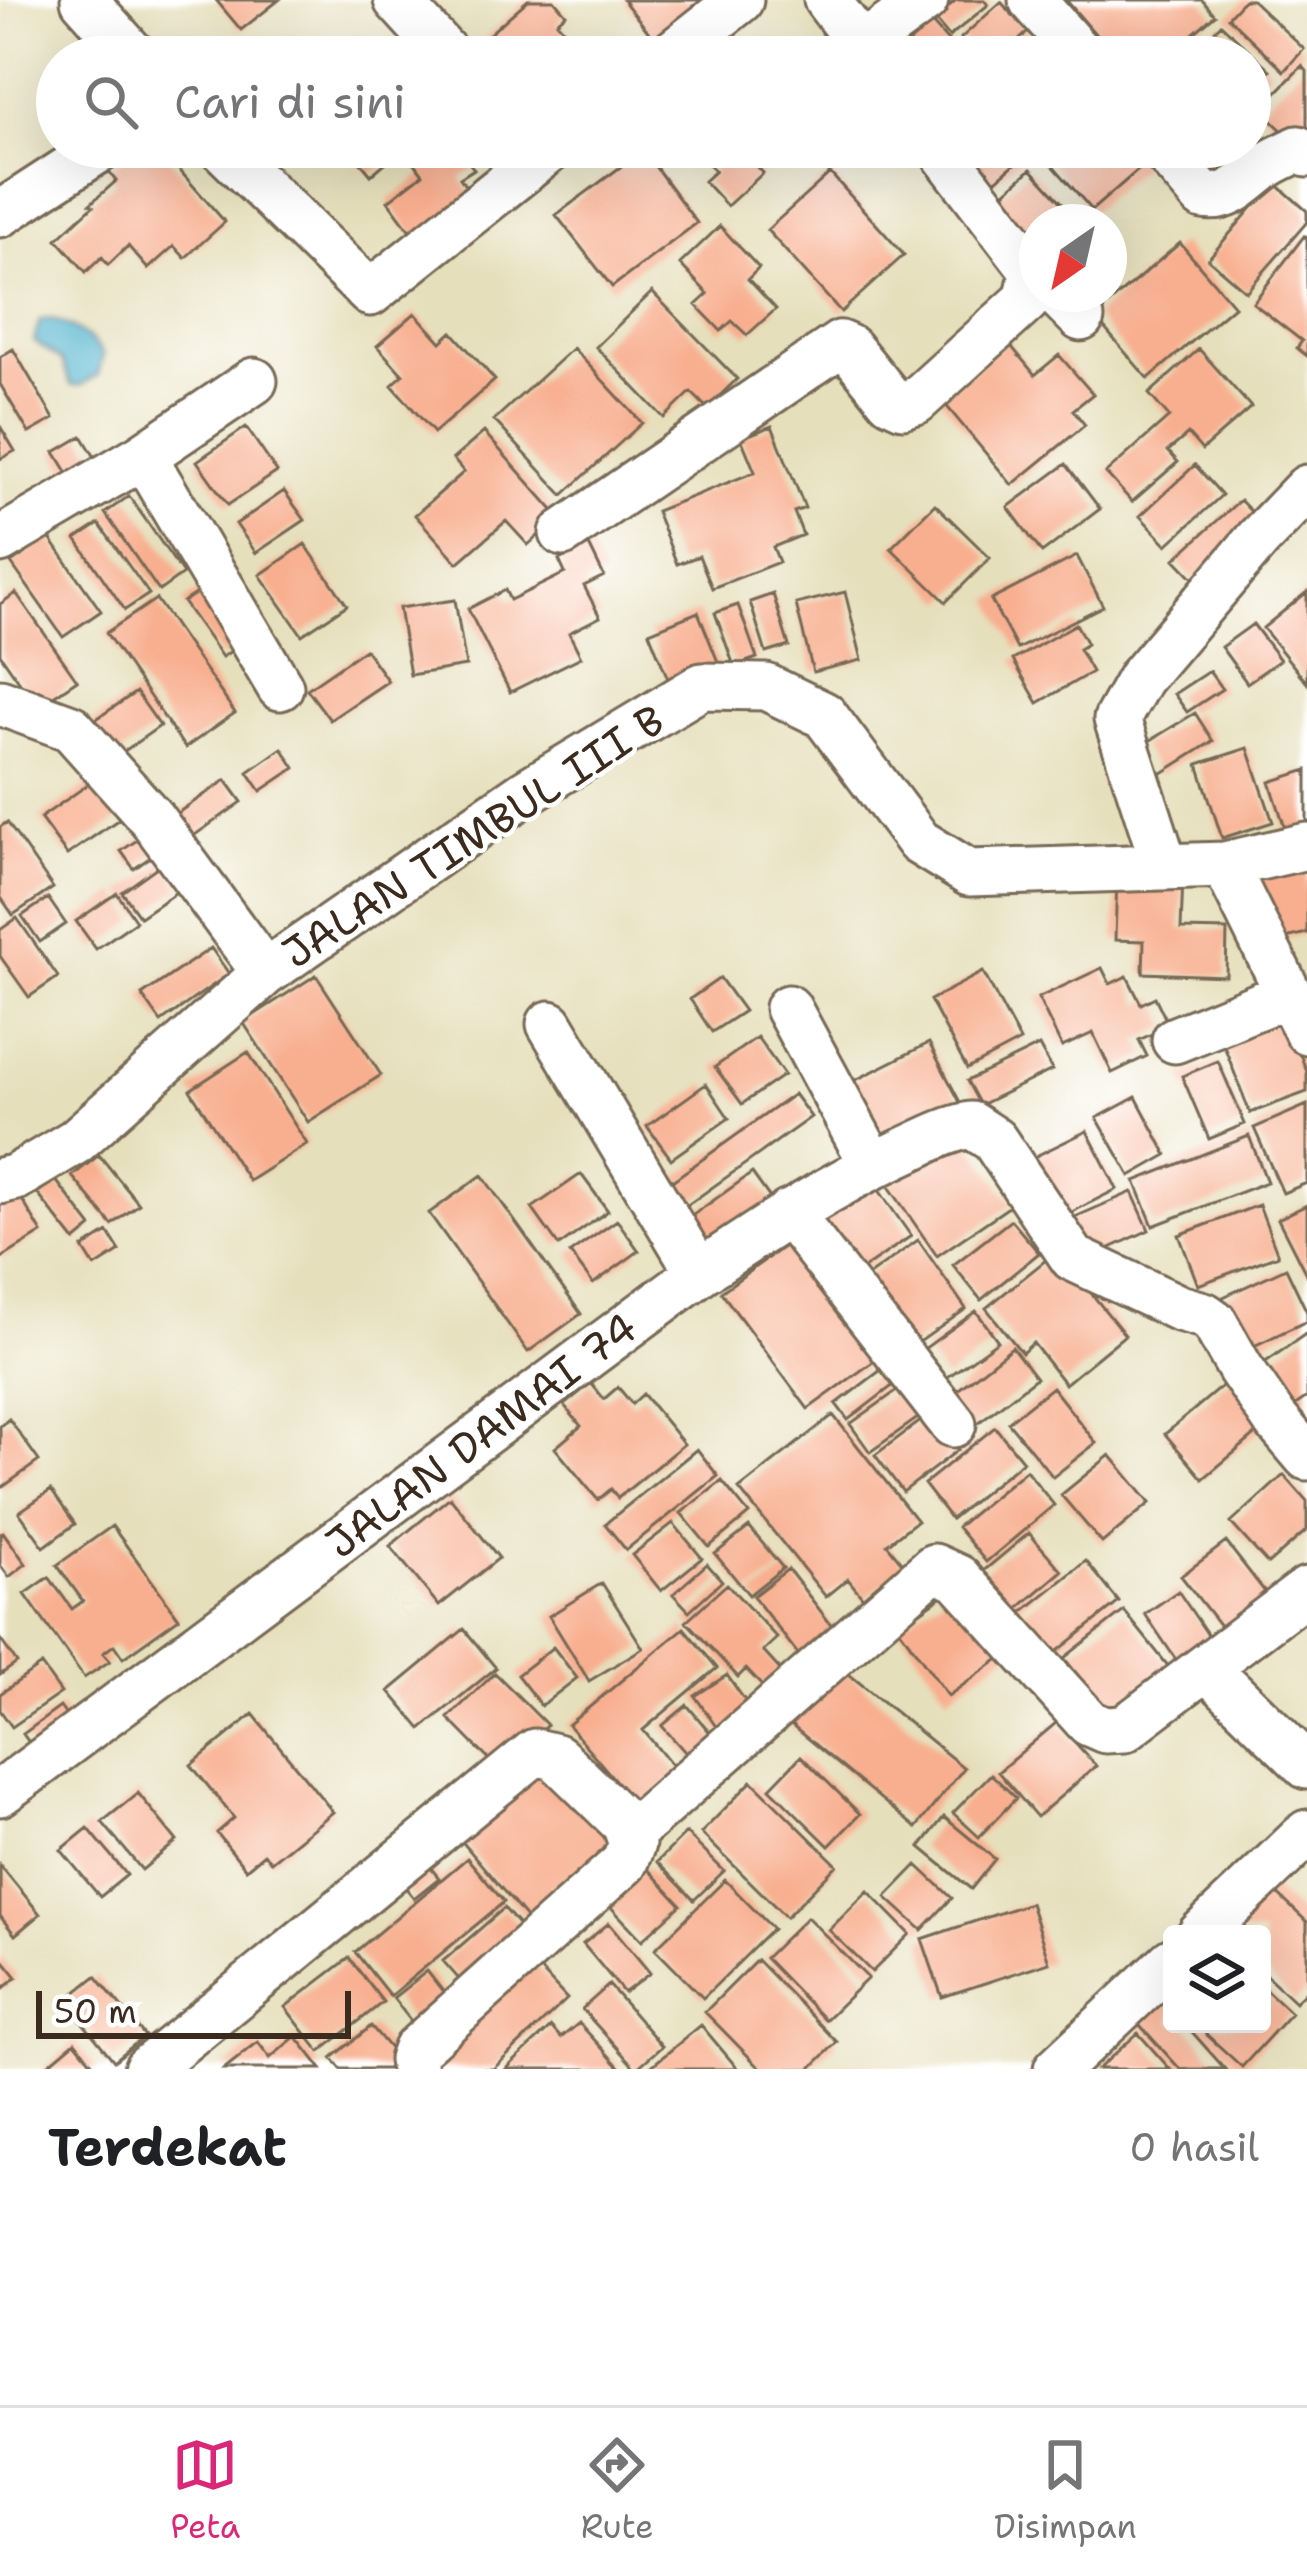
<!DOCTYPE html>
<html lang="id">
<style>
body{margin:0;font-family:"Shantell Sans",sans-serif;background:#f2f2f2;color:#202124}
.controls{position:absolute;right:36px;bottom:36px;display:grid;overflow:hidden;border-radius:12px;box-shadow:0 12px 48px #0002}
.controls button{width:108px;height:108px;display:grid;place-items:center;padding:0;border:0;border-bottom:3px solid #e0e0e0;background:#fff;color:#202124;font:60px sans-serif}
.compass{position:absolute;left:1019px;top:204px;width:108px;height:108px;border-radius:50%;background:#fff;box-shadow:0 12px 48px #0002;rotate:214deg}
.scale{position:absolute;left:36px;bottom:30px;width:315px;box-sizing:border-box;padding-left:12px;border:6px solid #3b2a1e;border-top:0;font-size:33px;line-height:42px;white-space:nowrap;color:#3b2a1e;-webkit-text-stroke:9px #fff;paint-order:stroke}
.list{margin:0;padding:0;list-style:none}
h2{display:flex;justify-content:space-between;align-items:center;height:156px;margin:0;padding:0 48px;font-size:51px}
h2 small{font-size:39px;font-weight:400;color:#757577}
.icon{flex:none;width:66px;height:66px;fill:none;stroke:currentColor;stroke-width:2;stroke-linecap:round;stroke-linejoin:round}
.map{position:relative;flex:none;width:1307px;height:2069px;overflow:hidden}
.search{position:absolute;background:#fff;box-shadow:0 12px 48px #0002;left:36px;right:36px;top:36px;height:132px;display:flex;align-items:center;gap:30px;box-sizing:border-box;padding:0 42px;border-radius:66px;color:#757577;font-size:45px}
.sheet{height:336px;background:#fff}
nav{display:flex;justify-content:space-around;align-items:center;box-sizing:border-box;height:168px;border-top:3px solid #e0e0e0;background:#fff;font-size:33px;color:#757577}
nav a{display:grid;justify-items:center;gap:6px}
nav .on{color:#db2777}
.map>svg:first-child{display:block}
.water{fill:#4db1cc;stroke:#446e75;stroke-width:3}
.building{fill:#f8af8f}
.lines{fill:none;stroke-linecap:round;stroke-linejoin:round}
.street-casing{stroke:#776955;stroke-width:51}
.street{stroke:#fff;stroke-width:45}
.labels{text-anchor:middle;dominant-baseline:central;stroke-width:9;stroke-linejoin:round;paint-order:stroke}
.street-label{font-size:42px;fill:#3b2a1e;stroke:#fff}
</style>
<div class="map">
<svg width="1307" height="2069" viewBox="0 0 1307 2069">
<rect width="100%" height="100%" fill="#fff"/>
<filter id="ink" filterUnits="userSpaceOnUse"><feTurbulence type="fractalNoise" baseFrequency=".00833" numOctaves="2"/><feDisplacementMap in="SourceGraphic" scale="24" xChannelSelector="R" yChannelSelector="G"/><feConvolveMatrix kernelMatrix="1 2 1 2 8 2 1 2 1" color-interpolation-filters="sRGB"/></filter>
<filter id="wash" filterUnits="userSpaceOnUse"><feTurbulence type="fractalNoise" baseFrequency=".004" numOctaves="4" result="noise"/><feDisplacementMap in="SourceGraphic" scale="48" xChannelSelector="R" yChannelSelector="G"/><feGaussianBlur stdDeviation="2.7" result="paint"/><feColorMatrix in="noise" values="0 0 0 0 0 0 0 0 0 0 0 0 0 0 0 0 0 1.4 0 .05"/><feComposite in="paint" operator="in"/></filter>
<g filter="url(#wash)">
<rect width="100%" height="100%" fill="#e6dfbb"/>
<!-- water -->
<path class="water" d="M 51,319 C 70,325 93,337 103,355 L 98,375 L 82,385 L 71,385 L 62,361 L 34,341 L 40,320 Z"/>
<g id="blocks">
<!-- building -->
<path class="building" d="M 216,0 L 279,0 L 241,30 Z
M 528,0 L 554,0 L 566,14 L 557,22 L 587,57 L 471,57 L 483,47 L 479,43 Z
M 623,0 L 704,0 L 654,39 Z
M 956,0 L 984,0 L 988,5 L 949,37 L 934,19 Z
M 1066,0 L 1202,0 L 1215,15 L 1166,57 L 1115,57 Z
M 1244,0 L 1252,0 L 1304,49 L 1284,71 L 1228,17 Z
M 1001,2 L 1028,32 L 1000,57 L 978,57 L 961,38 Z
M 932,23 L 954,48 L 944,57 L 893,57 Z
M 1221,24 L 1270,70 L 1250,90 L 1250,57 L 1189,57 Z
M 359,39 L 374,57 L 338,57 Z
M 756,42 L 770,57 L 739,57 Z
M 1302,66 L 1307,71 L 1307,141 L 1300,148 L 1260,109 Z
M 1250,132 L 1268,150 L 1231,185 L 1194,147 L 1250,147 Z
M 135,147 L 159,147 L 225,222 L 185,258 L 174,246 L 148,269 L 128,246 L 108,265 L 102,257 L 86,272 L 57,239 L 93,206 L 90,204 L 116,181 L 108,171 Z
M 348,147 L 404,147 L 371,175 Z
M 415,147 L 457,147 L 474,169 L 460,178 L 473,196 L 416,239 L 388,201 L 423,174 L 407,153 Z
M 715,147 L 762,147 L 749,158 L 763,173 L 727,206 L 704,181 L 715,171 L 703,158 Z
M 956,147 L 1026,147 L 1030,151 L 989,186 Z
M 1048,147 L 1128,147 L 1144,165 L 1092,210 L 1042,153 Z
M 643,150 L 697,223 L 612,287 L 556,215 Z
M 1031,169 L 1066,207 L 1049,222 L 1037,222 L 1037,232 L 1028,240 L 994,202 Z
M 830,173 L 904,255 L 841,312 L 767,230 Z
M 1274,182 L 1307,211 L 1307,222 L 1246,292 L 1208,259 Z
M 720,226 L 759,268 L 748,279 L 776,309 L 747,335 L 732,321 L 721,331 L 696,305 L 708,294 L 680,264 Z
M 1304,236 L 1307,238 L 1307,356 L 1297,348 L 1302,341 L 1253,303 Z
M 1180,243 L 1234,306 L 1148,379 L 1094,316 Z
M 652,292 L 737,379 L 707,408 L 691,392 L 664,418 L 596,347 Z
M 415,313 L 441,342 L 452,332 L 495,380 L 434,433 L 392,385 L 403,375 L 377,346 Z
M 1007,341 L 1035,375 L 1059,355 L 1093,394 L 1073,410 L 1085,425 L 1012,485 L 939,397 Z
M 573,348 L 642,423 L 563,495 L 494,420 Z
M 13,349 L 54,419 L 29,433 L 0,384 L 0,357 Z
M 1199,349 L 1251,407 L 1202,450 L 1188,434 L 1168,451 L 1178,462 L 1132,502 L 1106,473 L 1169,417 L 1149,394 Z
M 0,426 L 15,451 L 0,459 Z
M 772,426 L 805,508 L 794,512 L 803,535 L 773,547 L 779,562 L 712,588 L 699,556 L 677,564 L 656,511 L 755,472 L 741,438 Z
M 246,427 L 277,472 L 228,505 L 197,461 Z
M 484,432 L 559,517 L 528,545 L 506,521 L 458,563 L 415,515 L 464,472 L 453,459 Z
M 82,436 L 101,467 L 74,483 L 55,452 Z
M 1066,464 L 1100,509 L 1042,553 L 1008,507 Z
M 1195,465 L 1222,495 L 1167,545 L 1140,516 Z
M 284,491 L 305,520 L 256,553 L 236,524 Z
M 129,496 L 183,574 L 159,591 L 105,513 Z
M 1240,500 L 1259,520 L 1194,579 L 1175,559 Z
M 935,504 L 990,558 L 946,602 L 891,548 Z
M 99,524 L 149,594 L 125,610 L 76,539 Z
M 49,537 L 101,611 L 63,637 L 11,563 Z
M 305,544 L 347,605 L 302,635 L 260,575 Z
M 589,545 L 604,576 L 584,586 L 600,617 L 569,633 L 581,657 L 510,692 L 468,609 L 505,590 L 510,600 L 565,573 L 559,560 Z
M 1077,556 L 1103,606 L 1017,649 L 991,600 Z
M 204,588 L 242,644 L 222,657 L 183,602 Z
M 845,592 L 862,660 L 813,672 L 796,604 Z
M 1307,592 L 1307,683 L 1263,628 Z
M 16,593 L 77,680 L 37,707 L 0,654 L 0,604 Z
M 773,594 L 789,646 L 766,653 L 750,602 Z
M 156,599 L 235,713 L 185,748 L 106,633 Z
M 455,600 L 466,666 L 410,675 L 399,608 Z
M 738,605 L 757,658 L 734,666 L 715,613 Z
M 698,612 L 722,672 L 673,691 L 649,632 Z
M 1076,624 L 1087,644 L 1079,649 L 1092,672 L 1038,703 L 1013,660 Z
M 1253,624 L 1280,660 L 1247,683 L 1221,647 Z
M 365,649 L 388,681 L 330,720 L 307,689 Z
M 1209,671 L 1222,689 L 1187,712 L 1174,694 Z
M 136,692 L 160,726 L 116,757 L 92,722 Z
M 1195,713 L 1213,741 L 1159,775 L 1141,746 Z
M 282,748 L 295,768 L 261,791 L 248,772 Z
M 1248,748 L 1273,822 L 1222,838 L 1198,764 Z
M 1307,770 L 1307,830 L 1288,837 L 1270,782 Z
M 226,780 L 242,802 L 192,837 L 176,814 Z
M 93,781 L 119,819 L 67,855 L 40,818 Z
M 7,822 L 53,888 L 13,915 L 0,896 L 0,827 Z
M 143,836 L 156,853 L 134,869 L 121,851 Z
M 164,862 L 182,888 L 140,917 L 122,892 Z
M 1307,868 L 1307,933 L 1268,942 L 1253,881 Z
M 1117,876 L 1183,878 L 1181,929 L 1227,930 L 1226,976 L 1143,973 L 1144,941 L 1115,940 Z
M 117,893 L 136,921 L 96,949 L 76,921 Z
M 48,898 L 66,924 L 40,942 L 22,916 Z
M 17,918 L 58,977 L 29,997 L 0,956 L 0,930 Z
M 211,948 L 229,974 L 161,1022 L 142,995 Z
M 1102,968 L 1110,984 L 1127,976 L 1141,1004 L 1155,997 L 1169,1026 L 1139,1040 L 1147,1056 L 1112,1073 L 1093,1033 L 1062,1047 L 1038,998 Z
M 983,972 L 1020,1041 L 967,1069 L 930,1000 Z
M 316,975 L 381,1075 L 308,1122 L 243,1022 Z
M 720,978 L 744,1011 L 712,1032 L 690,999 Z
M 1286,1018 L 1307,1072 L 1307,1092 L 1250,1113 L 1223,1043 Z
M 757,1037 L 784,1075 L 742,1104 L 715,1067 Z
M 929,1043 L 961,1104 L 872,1150 L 840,1088 Z
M 1039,1046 L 1052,1070 L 980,1105 L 967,1081 Z
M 248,1052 L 307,1144 L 249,1181 L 190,1090 Z
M 1218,1061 L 1245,1124 L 1209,1139 L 1182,1076 Z
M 706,1084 L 729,1118 L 671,1159 L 647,1126 Z
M 794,1094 L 811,1117 L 682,1209 L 665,1186 Z
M 1136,1097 L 1167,1155 L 1130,1176 L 1097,1118 Z
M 1307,1105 L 1307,1183 L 1283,1193 L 1254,1128 Z
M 1087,1131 L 1117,1189 L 1058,1219 L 1028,1160 Z
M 964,1133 L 1013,1204 L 937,1256 L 888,1185 Z
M 1249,1136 L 1267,1182 L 1153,1226 L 1135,1181 Z
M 99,1155 L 139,1204 L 112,1225 L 72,1176 Z
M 752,1173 L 775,1205 L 713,1249 L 690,1217 Z
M 581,1174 L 608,1211 L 559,1246 L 532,1208 Z
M 482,1175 L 581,1314 L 528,1352 L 429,1213 Z
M 55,1179 L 92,1227 L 75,1241 L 37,1193 Z
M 874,1183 L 911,1236 L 851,1277 L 814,1223 Z
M 1132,1192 L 1149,1230 L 1082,1261 L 1064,1222 Z
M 18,1193 L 42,1233 L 0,1259 L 0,1204 Z
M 1259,1205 L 1278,1255 L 1198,1285 L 1179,1235 Z
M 1307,1205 L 1307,1276 L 1278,1219 Z
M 617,1220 L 639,1251 L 593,1284 L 570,1253 Z
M 1011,1220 L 1039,1253 L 981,1300 L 953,1265 Z
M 108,1232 L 120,1251 L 95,1267 L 83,1248 Z
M 918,1240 L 966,1309 L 907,1351 L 859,1282 Z
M 791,1241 L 877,1359 L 808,1409 L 721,1292 Z
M 1057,1251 L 1125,1335 L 1065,1384 L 1033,1343 L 1022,1353 L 986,1308 Z
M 1286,1268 L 1307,1312 L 1307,1321 L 1243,1351 L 1219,1299 Z
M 976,1311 L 998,1341 L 945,1379 L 924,1349 Z
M 1307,1333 L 1307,1397 L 1277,1418 L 1247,1375 Z
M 1012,1347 L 1036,1378 L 969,1430 L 945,1400 Z
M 897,1358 L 908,1374 L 848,1420 L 836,1404 Z
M 1235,1375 L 1273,1420 L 1203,1479 L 1165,1434 Z
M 912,1380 L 932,1408 L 870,1452 L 850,1424 Z
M 591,1383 L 604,1399 L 618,1387 L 632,1404 L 643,1394 L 684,1444 L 618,1498 L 611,1489 L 598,1500 L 555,1448 L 581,1426 L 564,1405 Z
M 1052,1387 L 1096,1443 L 1053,1477 L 1008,1422 Z
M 930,1414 L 958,1450 L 903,1492 L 875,1455 Z
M 833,1415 L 917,1521 L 887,1544 L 905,1566 L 864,1599 L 848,1579 L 826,1597 L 739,1489 Z
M 9,1419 L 39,1461 L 0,1489 L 0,1426 Z
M 995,1427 L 1023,1461 L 951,1519 L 924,1484 Z
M 697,1449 L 718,1476 L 626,1550 L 605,1524 Z
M 1110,1455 L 1150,1503 L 1102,1543 L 1061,1495 Z
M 1026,1470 L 1054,1505 L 986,1562 L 957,1527 Z
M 1284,1475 L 1307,1501 L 1307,1530 L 1268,1564 L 1231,1523 Z
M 722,1481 L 749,1514 L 709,1547 L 681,1513 Z
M 51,1490 L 75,1524 L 44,1547 L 19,1512 Z
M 450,1497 L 499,1558 L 439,1606 L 390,1546 Z
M 673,1523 L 702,1558 L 661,1591 L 632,1555 Z
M 112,1526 L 179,1618 L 123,1658 L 114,1645 L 103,1653 L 110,1661 L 84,1678 L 25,1594 L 49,1577 L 72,1609 L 83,1601 L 57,1565 Z
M 749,1527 L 783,1568 L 749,1595 L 715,1554 Z
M 3,1532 L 26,1564 L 9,1577 L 0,1565 L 0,1534 Z
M 1029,1533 L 1062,1571 L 1008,1617 L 975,1578 Z
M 1226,1542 L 1269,1597 L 1224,1631 L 1181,1576 Z
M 1086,1561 L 1119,1602 L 1053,1655 L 1020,1614 Z
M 707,1564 L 722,1581 L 689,1611 L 673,1594 Z
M 788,1569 L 836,1631 L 801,1658 L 753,1596 Z
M 602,1583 L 643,1648 L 589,1681 L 549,1616 Z
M 727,1584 L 777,1638 L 763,1651 L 782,1672 L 764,1688 L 746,1669 L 738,1677 L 686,1621 Z
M 958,1585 L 1008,1653 L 948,1696 L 898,1627 Z
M 1178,1591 L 1214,1644 L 1181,1667 L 1145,1614 Z
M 1124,1611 L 1173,1672 L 1113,1719 L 1064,1658 Z
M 684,1628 L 717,1668 L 643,1730 L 678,1773 L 638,1807 L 568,1725 Z
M 464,1629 L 496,1668 L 421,1729 L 389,1691 Z
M 0,1639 L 17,1663 L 0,1675 Z
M 553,1647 L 577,1678 L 541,1706 L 517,1675 Z
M 834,1662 L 964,1768 L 916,1828 L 786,1721 Z
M 41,1665 L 61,1693 L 12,1727 L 0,1710 L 0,1694 Z
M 495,1673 L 547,1725 L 500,1771 L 448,1718 Z
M 727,1675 L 753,1712 L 721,1734 L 695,1696 Z
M 687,1705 L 717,1741 L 693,1761 L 662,1726 Z
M 60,1707 L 75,1728 L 38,1755 L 23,1734 Z
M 253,1714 L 333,1812 L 271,1862 L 264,1854 L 246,1869 L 217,1833 L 234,1818 L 191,1765 Z
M 1057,1722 L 1096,1766 L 1037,1817 L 998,1772 Z
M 546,1756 L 624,1849 L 532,1925 L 454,1832 Z
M 801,1756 L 860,1814 L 829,1846 L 770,1788 Z
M 991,1774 L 1016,1798 L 979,1837 L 953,1813 Z
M 752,1781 L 837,1865 L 786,1917 L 701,1833 Z
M 138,1793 L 177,1841 L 142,1870 L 102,1822 Z
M 944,1817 L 995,1859 L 971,1889 L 920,1847 Z
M 88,1828 L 127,1875 L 100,1897 L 61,1850 Z
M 686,1833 L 724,1871 L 694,1900 L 657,1862 Z
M 467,1858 L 504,1902 L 390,1996 L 355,1952 Z
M 425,1861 L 439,1878 L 414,1898 L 400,1881 Z
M 0,1865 L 40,1914 L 15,1935 L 0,1916 Z
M 917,1865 L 952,1898 L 922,1930 L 886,1897 Z
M 646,1867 L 681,1905 L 642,1940 L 607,1903 Z
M 725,1880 L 773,1929 L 703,1998 L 655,1949 Z
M 1269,1886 L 1307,1922 L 1307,1990 L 1295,2002 L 1262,1971 L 1262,1934 L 1225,1934 Z
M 868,1891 L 910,1934 L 872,1972 L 829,1930 Z
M 1030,1903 L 1049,1962 L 942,1997 L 922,1939 Z
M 504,1908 L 532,1940 L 471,1993 L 443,1961 Z
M 807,1917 L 868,1978 L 825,2020 L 765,1958 Z
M 609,1923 L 650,1973 L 624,1993 L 583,1944 Z
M 0,1956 L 17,1977 L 0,1991 Z
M 349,1958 L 383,2002 L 320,2052 L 285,2007 Z
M 757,1960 L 837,2042 L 810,2069 L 761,2069 L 705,2012 Z
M 533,1962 L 567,1999 L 493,2069 L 441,2069 L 431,2059 Z
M 427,1971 L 455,2007 L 421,2034 L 393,1998 Z
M 96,1976 L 145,2036 L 114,2061 L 65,2001 Z
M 609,1985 L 662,2046 L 636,2069 L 582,2009 Z
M 1262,1986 L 1291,2013 L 1242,2067 L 1195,2024 L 1262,2024 Z
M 1165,2001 L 1172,2010 L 1172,2024 L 1185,2024 L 1225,2069 L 1180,2069 L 1139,2024 Z
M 579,2023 L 621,2069 L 506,2069 L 551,2027 L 561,2038 Z
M 701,2025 L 738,2069 L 648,2069 Z
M 371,2026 L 399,2059 L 387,2069 L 341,2069 L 332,2058 Z
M 1138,2033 L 1170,2069 L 1098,2069 Z
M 296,2036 L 322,2069 L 224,2069 L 258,2042 L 270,2058 Z
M 75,2042 L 97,2069 L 43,2069 Z"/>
</g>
</g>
<g filter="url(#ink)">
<use href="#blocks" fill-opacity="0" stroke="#776955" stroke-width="3"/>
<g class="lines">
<!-- street casing -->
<g class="street-casing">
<path id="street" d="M 84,0 L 135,57
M 397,0 L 449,57
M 827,0 L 870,57
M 1032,0 L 1082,57
M 862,46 L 925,0
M 668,57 L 740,0
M 221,147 L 370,293 L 553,147
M 1161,147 L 1203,196 C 1229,201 1244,183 1263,168 C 1273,160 1287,155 1298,149 L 1307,154
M 0,214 L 103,147
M 1057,294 L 1081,318
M 143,456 L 280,687
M 563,533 L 840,344 L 849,348 L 890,399 L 903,405 L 916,401 L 1027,300 L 1034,271 L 939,147
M 0,540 L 143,456 L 254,381
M 0,702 L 71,728 L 152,819 L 265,973
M 1225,865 L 1307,1031
M 1165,867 L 1117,719 L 1140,678 L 1258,539 L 1307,488
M 788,1008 L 873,1165
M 550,1024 L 699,1273
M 1175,1040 L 1288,994
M 0,1181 L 16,1177 L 76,1141 L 265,973 L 526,792 L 702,686 L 766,687 L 824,715 L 919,842 L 969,873 L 1225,865 L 1307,846
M 789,1213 L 953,1424
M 1206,1667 L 1307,1766
M 0,1793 L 699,1273 C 765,1229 830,1185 902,1152 C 924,1142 947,1129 971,1125 L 994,1140 L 1073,1258 L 1179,1308 L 1204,1315 L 1214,1322 L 1240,1368 L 1274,1418 L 1307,1457
M 630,1834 L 934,1567 L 958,1578 L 1089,1723 L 1105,1730 L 1124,1729 L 1307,1590
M 1201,1934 L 1307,1833
M 147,2069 L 535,1752 L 556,1757 L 625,1824 L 632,1844 L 624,1863 L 416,2049 L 412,2060 L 414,2069
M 1057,2069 L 1172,1961"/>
</g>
<!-- street -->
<use href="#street" class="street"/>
</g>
</g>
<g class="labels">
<!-- street labels -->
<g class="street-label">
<text transform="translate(473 836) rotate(-33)">JALAN TIMBUL III B</text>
<text transform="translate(481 1435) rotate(-37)">JALAN DAMAI 74</text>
</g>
</g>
</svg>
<div class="controls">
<button><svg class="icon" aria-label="layers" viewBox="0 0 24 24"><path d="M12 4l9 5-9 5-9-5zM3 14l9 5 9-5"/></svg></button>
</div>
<svg class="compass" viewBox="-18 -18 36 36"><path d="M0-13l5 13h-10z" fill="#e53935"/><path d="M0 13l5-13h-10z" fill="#757577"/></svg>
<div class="scale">50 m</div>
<div class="search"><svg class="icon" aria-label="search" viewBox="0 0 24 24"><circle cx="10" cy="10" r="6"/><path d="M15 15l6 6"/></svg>Cari di sini</div>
</div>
<section class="sheet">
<h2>Terdekat<small>0 hasil</small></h2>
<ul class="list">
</ul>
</section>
<nav>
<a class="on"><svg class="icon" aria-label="map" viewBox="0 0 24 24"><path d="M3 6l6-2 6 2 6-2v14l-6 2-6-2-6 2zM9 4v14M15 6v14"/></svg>Peta</a>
<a><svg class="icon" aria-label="directions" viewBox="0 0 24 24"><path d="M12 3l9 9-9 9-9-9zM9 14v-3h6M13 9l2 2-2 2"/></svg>Rute</a>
<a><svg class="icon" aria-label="saved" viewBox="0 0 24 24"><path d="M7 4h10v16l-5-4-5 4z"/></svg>Disimpan</a>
</nav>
